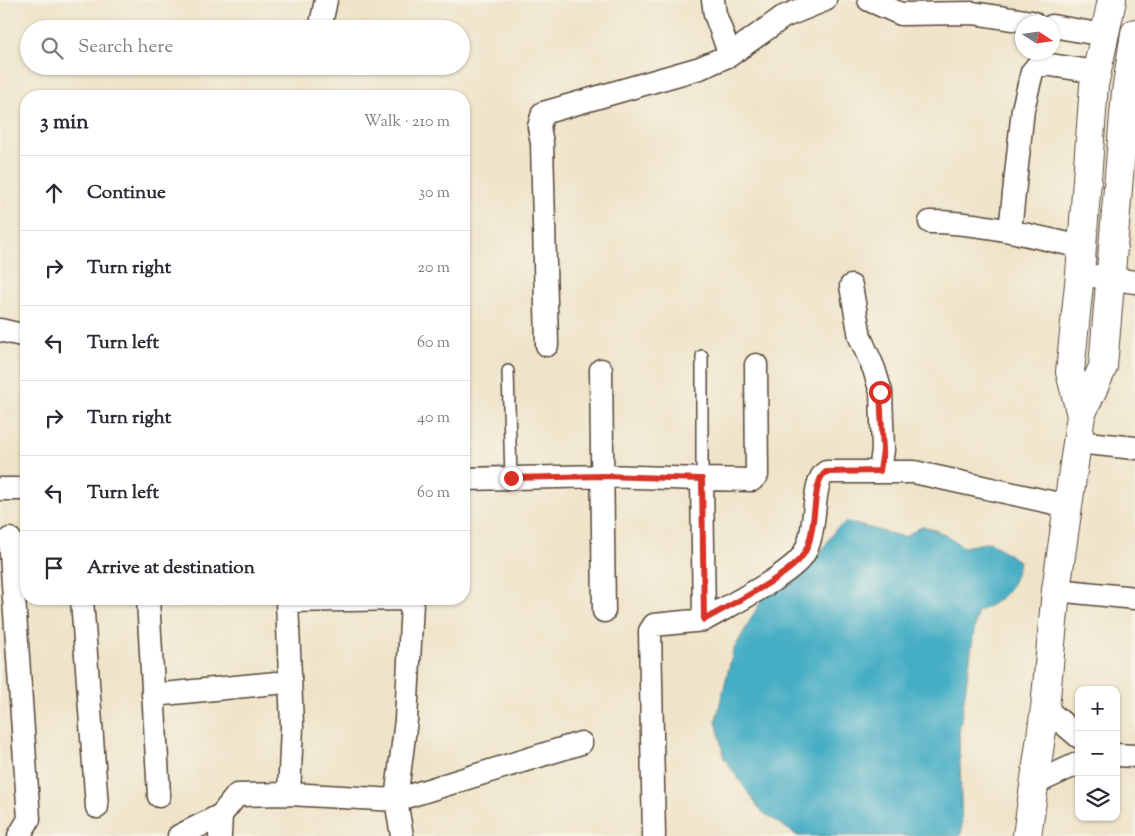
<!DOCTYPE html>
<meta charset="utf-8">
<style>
body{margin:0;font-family:"Sorts Mill Goudy",serif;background:#f7f7f7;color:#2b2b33}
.controls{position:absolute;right:15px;bottom:15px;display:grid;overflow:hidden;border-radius:10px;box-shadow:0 1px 4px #0004}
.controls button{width:45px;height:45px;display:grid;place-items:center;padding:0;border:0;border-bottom:1px solid #e1e1e2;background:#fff;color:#2b2b33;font:25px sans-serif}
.compass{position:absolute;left:1015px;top:15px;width:45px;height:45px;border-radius:50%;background:#fff;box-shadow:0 1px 4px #0004;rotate:102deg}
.stop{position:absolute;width:15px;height:15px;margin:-11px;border:4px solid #d93025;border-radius:50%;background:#fff}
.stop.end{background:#d93025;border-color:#fff;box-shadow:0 1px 5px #0008}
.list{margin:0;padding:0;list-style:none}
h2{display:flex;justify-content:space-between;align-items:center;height:65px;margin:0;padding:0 20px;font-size:21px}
h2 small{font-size:16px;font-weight:400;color:#7c7c81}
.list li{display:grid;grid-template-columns:32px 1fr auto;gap:15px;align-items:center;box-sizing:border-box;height:75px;padding:0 20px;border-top:1px solid #e1e1e2}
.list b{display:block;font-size:19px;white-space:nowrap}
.list em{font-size:16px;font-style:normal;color:#7c7c81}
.icon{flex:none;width:28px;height:28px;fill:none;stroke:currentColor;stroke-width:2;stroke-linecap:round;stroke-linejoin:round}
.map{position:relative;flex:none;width:1135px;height:836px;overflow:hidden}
.search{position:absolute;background:#fff;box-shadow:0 1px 4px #0004;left:20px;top:20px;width:450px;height:55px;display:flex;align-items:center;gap:12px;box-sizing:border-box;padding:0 18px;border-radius:28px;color:#7c7c81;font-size:19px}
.panel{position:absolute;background:#fff;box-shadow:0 1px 4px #0004;left:20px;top:90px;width:450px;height:515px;border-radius:20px}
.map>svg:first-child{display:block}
.water{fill:#45adc4;stroke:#406c71}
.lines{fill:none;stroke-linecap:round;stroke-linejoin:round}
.service-casing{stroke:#564638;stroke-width:14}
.minor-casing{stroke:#564638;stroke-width:25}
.tertiary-casing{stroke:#564638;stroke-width:30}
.service{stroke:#fff;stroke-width:11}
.minor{stroke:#fff;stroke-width:22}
.tertiary{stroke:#fff;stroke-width:28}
.route{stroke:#d93025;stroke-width:6}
</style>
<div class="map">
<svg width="1135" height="836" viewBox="0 0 1135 836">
<rect width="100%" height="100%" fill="#f7f3e8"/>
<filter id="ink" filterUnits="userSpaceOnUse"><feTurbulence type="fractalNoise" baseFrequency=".02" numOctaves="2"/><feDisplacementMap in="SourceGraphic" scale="10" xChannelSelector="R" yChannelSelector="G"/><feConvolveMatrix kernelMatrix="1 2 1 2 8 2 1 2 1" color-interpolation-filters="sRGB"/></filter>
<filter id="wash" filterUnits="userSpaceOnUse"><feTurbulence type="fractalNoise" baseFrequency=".0096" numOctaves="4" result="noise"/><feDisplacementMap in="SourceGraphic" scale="20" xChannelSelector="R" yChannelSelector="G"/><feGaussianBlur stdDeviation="1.12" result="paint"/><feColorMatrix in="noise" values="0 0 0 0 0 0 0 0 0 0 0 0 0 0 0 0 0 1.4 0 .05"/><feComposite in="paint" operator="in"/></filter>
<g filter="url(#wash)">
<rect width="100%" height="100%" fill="#efe4c9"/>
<!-- water -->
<path class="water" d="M 847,522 L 904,537 L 923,526 L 940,532 L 964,547 L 990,542 L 1019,561 C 1014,590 1003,600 977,612 L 959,733 L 962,830 L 960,836 L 798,836 L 761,811 L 724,758 L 716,720 L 733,651 L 767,590 L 795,576 L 814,562 L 836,529 Z"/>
</g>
<g filter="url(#ink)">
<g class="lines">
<!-- service casing -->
<g class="service-casing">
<path id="service" d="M 508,371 L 511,478
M 702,479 L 702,356"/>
</g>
<!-- minor casing -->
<g class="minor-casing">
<path id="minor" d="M 713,0 L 715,14 L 730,55
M 869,0 L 901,14 L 973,13 L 1032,22
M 1052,26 L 1104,35
M 320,29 L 326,0
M 930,222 C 982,222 1031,236 1082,247
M 1010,231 L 1023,109 L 1032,72 L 1037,66 L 1044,64 L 1096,72
M 1080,274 L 1135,282
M 851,286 L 860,337 L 874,369 L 881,392 L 883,450 L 880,471
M 0,330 L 26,336
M 547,345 L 542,143 L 539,127 L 543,113 L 700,68 L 730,55 L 783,17 L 825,0
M 601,370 L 604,611
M 1077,442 L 1135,448
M 464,479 L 603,476 L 702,479 L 704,620 L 654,625 L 650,631 L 654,836
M 702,479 L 752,480 L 757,475 L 756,365
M 0,489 L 26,489
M 10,539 L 29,819 L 19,836
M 1056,590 L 1135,598
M 82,599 L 97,807
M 148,599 L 159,796
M 704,620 C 728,606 789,576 803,555 C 819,532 810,482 826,472 L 914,472 L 1068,506
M 153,695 L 276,683
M 1045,708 L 1079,737
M 1116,755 L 1135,756
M 1034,784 L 1079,763
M 221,815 L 237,795 L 289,794
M 179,836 L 221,815 L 220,836
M 402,836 L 396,800 L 406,720 L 412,603 L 407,599 L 287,601 L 292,726 L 289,794 L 396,800 L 581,743"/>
</g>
<!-- tertiary casing -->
<g class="tertiary-casing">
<path id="tertiary" d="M 1081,415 L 1070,372 L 1080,274 L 1094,85 L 1112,0
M 1027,836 L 1045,708 L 1056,590 L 1081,415 L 1103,367 L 1126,92 L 1135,33"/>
</g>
<!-- service -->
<use href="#service" class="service"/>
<!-- minor -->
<use href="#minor" class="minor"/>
<!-- tertiary -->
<use href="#tertiary" class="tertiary"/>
</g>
</g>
<g class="lines" filter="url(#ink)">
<!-- route -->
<path class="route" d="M 511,478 L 603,476 L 702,479 L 704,620 C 728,606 789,576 803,555 C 819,532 810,482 826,472 L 880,471 L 883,450 L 880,392"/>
</g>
</svg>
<div class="controls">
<button>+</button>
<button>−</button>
<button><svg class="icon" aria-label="layers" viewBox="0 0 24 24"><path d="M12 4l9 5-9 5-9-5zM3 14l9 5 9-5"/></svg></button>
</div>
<svg class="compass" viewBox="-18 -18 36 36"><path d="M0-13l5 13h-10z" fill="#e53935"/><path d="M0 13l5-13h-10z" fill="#7c7c81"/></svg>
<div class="stop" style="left:880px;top:392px"></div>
<div class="stop end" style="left:511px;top:478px"></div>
<div class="search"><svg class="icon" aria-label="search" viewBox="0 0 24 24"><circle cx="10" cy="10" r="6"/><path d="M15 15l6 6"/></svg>Search here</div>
<section class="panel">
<h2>3 min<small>Walk · 210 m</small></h2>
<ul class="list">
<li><svg class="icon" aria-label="ahead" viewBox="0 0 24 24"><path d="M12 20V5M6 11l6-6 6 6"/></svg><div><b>Continue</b></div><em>30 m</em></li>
<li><svg class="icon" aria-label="right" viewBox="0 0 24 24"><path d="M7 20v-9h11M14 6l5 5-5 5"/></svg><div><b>Turn right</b></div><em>20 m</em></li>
<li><svg class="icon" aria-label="left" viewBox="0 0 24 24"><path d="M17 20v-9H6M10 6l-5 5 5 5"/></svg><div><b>Turn left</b></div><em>60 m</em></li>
<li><svg class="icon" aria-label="right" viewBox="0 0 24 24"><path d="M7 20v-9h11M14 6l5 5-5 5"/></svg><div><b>Turn right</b></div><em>40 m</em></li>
<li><svg class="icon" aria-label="left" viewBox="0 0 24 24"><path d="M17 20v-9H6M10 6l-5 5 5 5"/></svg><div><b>Turn left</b></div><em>60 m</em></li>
<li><svg class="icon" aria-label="arrive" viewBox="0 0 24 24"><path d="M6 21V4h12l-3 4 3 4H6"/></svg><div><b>Arrive at destination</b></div></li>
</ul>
</section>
</div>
